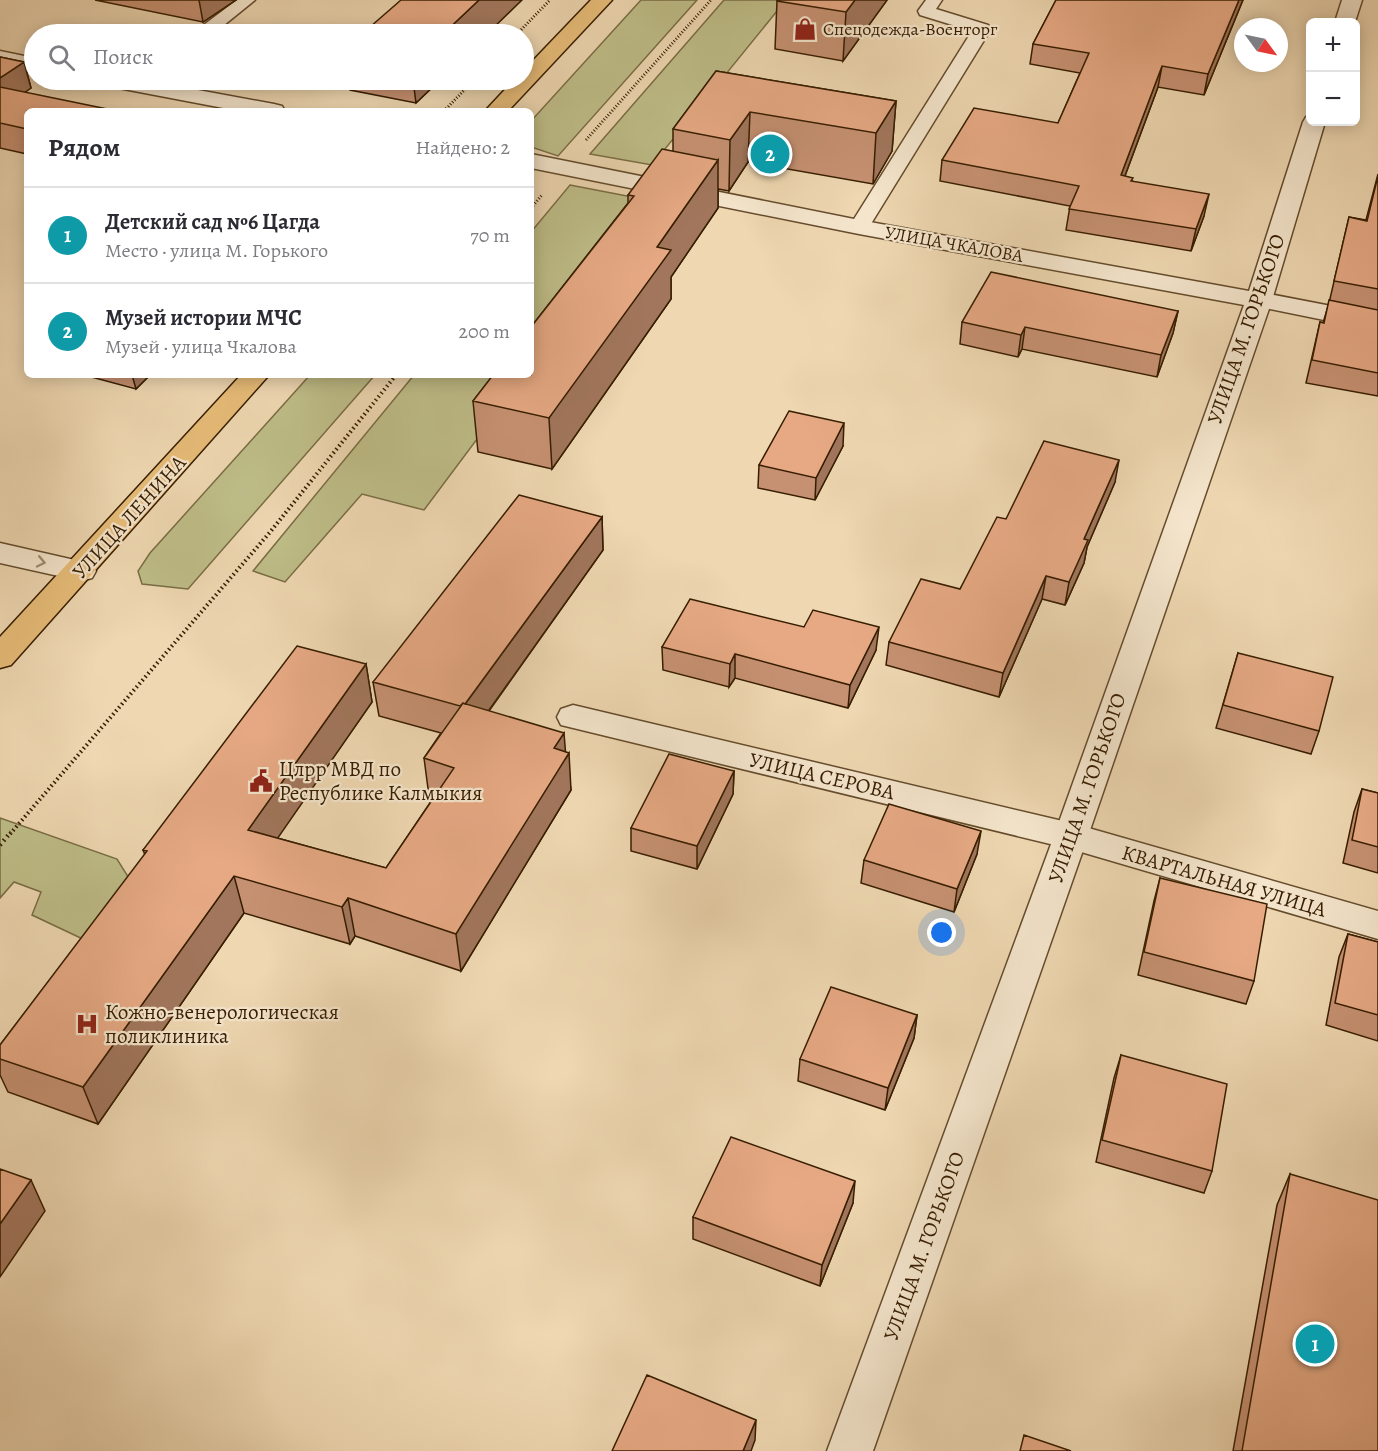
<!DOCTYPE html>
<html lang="ru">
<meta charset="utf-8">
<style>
body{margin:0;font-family:Alegreya,serif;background:#f2f2f3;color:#2b2b33}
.controls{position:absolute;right:18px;top:18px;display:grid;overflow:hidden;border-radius:9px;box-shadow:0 3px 15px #0003}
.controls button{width:54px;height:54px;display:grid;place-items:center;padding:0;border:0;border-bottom:2px solid #e1e1e2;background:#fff;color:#2b2b33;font:30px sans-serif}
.compass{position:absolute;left:1234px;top:18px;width:54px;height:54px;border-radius:50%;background:#fff;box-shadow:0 3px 15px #0003;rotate:123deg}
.you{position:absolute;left:942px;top:933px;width:21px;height:21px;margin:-15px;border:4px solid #fff;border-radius:50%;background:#1a73e8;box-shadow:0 0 0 9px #1a73e833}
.badge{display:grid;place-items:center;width:39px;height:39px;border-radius:50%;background:#8f2418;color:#fff;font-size:20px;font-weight:700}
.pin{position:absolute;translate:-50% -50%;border:3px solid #fff;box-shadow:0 2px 6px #0006}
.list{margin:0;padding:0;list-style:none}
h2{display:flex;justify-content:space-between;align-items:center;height:78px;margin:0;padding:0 24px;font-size:26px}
h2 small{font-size:20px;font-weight:400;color:#7c7c81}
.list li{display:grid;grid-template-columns:39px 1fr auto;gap:18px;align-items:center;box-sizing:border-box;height:96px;padding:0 24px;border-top:2px solid #e1e1e2}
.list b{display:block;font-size:22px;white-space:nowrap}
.list p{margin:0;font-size:20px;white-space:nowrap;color:#7c7c81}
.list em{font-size:20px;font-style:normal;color:#7c7c81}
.icon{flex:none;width:33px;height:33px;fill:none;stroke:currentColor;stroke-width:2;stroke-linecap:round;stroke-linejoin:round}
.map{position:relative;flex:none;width:1378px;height:1451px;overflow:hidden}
.search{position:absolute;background:#fff;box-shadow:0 3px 15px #0003;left:24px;top:24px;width:510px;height:66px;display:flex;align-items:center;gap:15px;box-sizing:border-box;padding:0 21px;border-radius:33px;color:#7c7c81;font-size:22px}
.panel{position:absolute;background:#fff;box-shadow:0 3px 15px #0003;left:24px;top:108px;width:510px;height:270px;border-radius:9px}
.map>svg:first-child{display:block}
.green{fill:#bebd88;stroke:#7a6d44;stroke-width:1.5}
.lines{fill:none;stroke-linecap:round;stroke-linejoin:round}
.service-casing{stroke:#654c2c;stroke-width:3}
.minor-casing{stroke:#654c2c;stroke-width:3}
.tertiary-casing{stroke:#654c2c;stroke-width:3}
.primary-casing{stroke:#371d00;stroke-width:3}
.path-far2{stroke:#371d00;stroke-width:3;stroke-dasharray:1 2;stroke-linecap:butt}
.path-far1{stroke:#371d00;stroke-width:4;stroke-dasharray:1.5 3;stroke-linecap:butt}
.path{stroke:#371d00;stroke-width:4.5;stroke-dasharray:1.5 4;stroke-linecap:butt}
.service{fill:#f4e5cc;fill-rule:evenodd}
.minor{fill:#f4e5cc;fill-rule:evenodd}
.tertiary{fill:#f4e5cc;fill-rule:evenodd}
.primary{fill:#e7bc78;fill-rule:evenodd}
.wall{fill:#c69172;stroke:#371d00;stroke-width:1.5}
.shaded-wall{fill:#a1765c;stroke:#371d00;stroke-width:1.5}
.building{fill:#e6a984;stroke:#371d00;stroke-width:1.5}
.oneway{stroke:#9f8b70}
.labels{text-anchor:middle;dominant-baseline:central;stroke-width:4.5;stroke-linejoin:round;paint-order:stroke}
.far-poi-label{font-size:18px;fill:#371d00;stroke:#f4e5cc;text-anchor:start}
.far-street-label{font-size:18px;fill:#371d00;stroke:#f4e5cc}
.street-label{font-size:21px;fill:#371d00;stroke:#f4e5cc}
.poi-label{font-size:21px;fill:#371d00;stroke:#f4e5cc;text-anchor:start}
</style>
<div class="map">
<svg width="1378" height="1451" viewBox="0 0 1378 1451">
<rect width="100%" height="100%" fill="#eed7b1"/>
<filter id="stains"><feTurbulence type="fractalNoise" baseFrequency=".00333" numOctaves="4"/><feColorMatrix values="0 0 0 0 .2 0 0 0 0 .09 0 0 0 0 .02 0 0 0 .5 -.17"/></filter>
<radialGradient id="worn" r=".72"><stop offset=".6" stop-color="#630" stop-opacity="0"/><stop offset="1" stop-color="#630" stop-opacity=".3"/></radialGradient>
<!-- green -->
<path class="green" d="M 641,0 L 697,0 L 558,156 L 531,147 L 531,121 Z
M 724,0 L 786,0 L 652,165 L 590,154 Z
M 570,185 L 653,201 L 531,366 L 531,232 Z
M 310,375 L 375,375 L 188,589 L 142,584 L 138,571 L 150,553 Z
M 414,375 L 525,375 L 424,510 L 362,494 L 285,582 L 253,571 Z
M 0,818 L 117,859 L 132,883 L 87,941 L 32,915 L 41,892 L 14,882 L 0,898 Z"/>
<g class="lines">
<!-- service casing -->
<g class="service-casing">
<path id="service" d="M 237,0 L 255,0 L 213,34 L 195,34 L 197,30 Z
M 926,0 L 942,0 L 936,9 L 988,25 L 991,29 L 869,227 L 866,231 L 852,231 L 849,227 L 972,31 L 920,15 L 918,11 Z"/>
</g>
<!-- minor casing -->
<g class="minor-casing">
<path id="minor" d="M 1259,292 L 1378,315 L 1378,331 L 1250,305 L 1246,300 L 1250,295 Z
M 573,705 L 1071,823 L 1378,911 L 1378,939 L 1071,849 L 561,725 L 557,717 L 561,709 Z"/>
</g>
<!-- tertiary casing -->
<g class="tertiary-casing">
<path id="tertiary" d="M 1342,0 L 1362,0 L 1355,22 L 1335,22 Z
M 0,51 L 34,58 L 34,70 L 0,63 Z
M 102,80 L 144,80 L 274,104 L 282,106 L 285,111 L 239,111 L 113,87 L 105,85 Z
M 1310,116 L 1310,122 L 1325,122 L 1272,300 L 1088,836 L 873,1451 L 827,1451 L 1054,836 L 1244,305 L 859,234 L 531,168 L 531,154 L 859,220 L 1249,291 L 1303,122 L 1306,117 Z
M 0,543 L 92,564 L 96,571 L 92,578 L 81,581 L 0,563 Z"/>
</g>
<!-- primary casing -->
<g class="primary-casing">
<path id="primary" d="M 591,0 L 612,0 L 508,111 L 485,111 L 514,80 L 524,80 L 524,70 Z
M 241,375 L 269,375 L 11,665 L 0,668 L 0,637 Z"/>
</g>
<!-- path-far2 -->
<path class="path-far2" d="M 517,34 L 550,0
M 444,111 L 474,80
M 586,140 L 711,0
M 531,208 L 542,195"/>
<!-- path-far1 -->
<path class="path-far1" d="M 10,834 L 271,531 L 396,375"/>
<!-- path -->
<path class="path" d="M 0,845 L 11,832"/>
<!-- service -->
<use href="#service" class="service"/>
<!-- minor -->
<use href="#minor" class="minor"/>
<!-- tertiary -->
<use href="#tertiary" class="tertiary"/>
<!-- primary -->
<use href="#primary" class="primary"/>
</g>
<!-- wall -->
<path class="wall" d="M 95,0 L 236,0 L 203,22 Z
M 887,0 L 843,61 L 775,49 L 777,1 Z
M 1056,0 L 1243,0 L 1204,95 L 1158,87 L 1125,176 L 1132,181 L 1204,216 L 1191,251 L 1066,230 L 1070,206 L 940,181 L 942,160 L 1058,123 L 1080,73 L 1030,64 L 1033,44 Z
M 0,57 L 24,62 L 31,88 L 25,92 L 27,111 L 27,154 L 0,148 Z
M 716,71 L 896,101 L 892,151 L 873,184 L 748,162 L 729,191 L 718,189 L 718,208 L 671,277 L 671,299 L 552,469 L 478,452 L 473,401 L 628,203 L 628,195 L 673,151 L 673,129 Z
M 348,80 L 440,80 L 416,103 L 350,90 Z
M 1378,174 L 1378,396 L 1306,383 L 1320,322 L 1323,323 L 1329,303 L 1349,217 L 1366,220 Z
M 1178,311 L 1173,333 L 1157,377 L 1022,349 L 1018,357 L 960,344 L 962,322 Z
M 84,375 L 150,375 L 136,389 Z
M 843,446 L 815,500 L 758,488 L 759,465 Z
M 1115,482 L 1087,547 L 1084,563 L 1065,605 L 1042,599 L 999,697 L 886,665 L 889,642 L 960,589 L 1006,519 Z
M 602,517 L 603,550 L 489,711 L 565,752 L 571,790 L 461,971 L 355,936 L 350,944 L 244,913 L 98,1124 L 8,1092 L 0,1075 L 0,1045 L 145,855 L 143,850 L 366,664 L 372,702 L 277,838 L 386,868 L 434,797 L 429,796 L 424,758 L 441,733 L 379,716 L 373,682 Z
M 804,627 L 876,650 L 848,708 L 735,678 L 729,687 L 663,670 L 662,647 Z
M 1238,653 L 1319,731 L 1311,754 L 1216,728 Z
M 734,771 L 733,794 L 697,869 L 631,851 L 631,828 Z
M 1362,789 L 1378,793 L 1378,873 L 1343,863 L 1354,812 Z
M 977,854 L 954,912 L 861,883 L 864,860 Z
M 1160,878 L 1254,981 L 1246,1004 L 1138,975 L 1154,901 Z
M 1348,934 L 1378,942 L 1378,1041 L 1326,1025 L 1339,957 Z
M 917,1015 L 914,1038 L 885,1110 L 798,1081 L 800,1059 Z
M 1121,1055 L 1212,1171 L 1204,1193 L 1096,1162 L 1114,1078 Z
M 1290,1174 L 1378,1451 L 1233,1451 L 1277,1205 Z
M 853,1203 L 820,1286 L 693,1239 L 693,1217 Z"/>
<!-- shaded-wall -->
<path class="shaded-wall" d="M 199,0 L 236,0 L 203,22 Z
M 479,0 L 522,0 L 487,34 L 443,34 Z
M 855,0 L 887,0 L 843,61 L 846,12 Z
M 1239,0 L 1243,0 L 1242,2 L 1204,95 L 1208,74 Z
M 24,62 L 31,88 L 0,110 L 0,78 Z
M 1162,66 L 1158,87 L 1117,197 L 1121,175 Z
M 413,80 L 440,80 L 416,103 Z
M 896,101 L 892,151 L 873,184 L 876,133 Z
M 750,112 L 748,162 L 729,191 L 730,140 Z
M 718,160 L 718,208 L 671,277 L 671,299 L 552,469 L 549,418 L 657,247 Z
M 1209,194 L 1204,216 L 1191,251 L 1196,229 Z
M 1178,311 L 1173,333 L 1157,377 L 1161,355 Z
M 1025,327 L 1022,349 L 1018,357 L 1021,335 Z
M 132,375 L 150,375 L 136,389 Z
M 844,423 L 843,446 L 815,500 L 816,478 Z
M 1119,460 L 1115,482 L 1087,547 L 1084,563 L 1065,605 L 1069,582 L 1084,539 Z
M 602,517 L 603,550 L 467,741 L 463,707 Z
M 1046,576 L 1042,599 L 999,697 L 1003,673 Z
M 879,627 L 876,650 L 848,708 L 850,685 Z
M 735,654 L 735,678 L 729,687 L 730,664 Z
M 366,664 L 372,702 L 257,868 L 248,830 Z
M 564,733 L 566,758 L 569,753 L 571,790 L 461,971 L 456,934 L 554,748 Z
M 734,771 L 733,794 L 697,869 L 697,846 Z
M 981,831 L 977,854 L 954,912 L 957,889 Z
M 234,876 L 244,913 L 98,1124 L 83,1087 Z
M 348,898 L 355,936 L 350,944 L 342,907 Z
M 917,1015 L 914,1038 L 885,1110 L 888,1088 Z
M 31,1180 L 45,1211 L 0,1277 L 0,1224 Z
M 855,1181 L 853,1203 L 820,1286 L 822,1265 Z
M 756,1420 L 755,1440 L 751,1451 L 743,1451 Z"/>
<!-- building -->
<path class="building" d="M 401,0 L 479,0 L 443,34 L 362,34 Z
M 777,0 L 855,0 L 846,12 L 777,1 Z
M 1056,0 L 1239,0 L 1208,74 L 1162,66 L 1121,175 L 1133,178 L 1131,181 L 1209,194 L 1196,229 L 1069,209 L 1079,186 L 942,160 L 974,108 L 1058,123 L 1089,53 L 1033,44 Z
M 0,57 L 24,62 L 0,78 Z
M 716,71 L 896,101 L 876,133 L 750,112 L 730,140 L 673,129 Z
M 0,87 L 117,111 L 27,111 L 27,129 L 0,123 Z
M 662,149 L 718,160 L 657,247 L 671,250 L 549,418 L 473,401 L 493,375 L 531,375 L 531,327 L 634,196 L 628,195 Z
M 1378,176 L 1378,289 L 1334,281 L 1349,217 L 1367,221 Z
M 991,272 L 1178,311 L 1161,355 L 1025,327 L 1021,335 L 962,322 Z
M 1329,300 L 1378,310 L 1378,373 L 1312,360 L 1320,322 L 1324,323 Z
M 789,411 L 844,423 L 816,478 L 759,465 Z
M 1044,441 L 1119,460 L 1084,539 L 1088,540 L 1069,582 L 1046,576 L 1003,673 L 889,642 L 921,579 L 960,589 L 997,517 L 1006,519 Z
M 519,495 L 602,517 L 465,704 L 463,703 L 460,706 L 373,682 Z
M 690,599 L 804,627 L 813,610 L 879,627 L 850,685 L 735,654 L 730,664 L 662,647 Z
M 297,646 L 366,664 L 248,830 L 386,868 L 454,768 L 424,758 L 463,703 L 564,733 L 554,748 L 569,753 L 456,934 L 348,898 L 342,907 L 234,876 L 83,1087 L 0,1059 L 0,1045 L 147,851 L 143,850 Z
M 1238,653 L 1333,677 L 1319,731 L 1223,705 Z
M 669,754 L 734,771 L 697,846 L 631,828 Z
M 1362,789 L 1378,793 L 1378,847 L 1352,840 Z
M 889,804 L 981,831 L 957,889 L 864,860 Z
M 1160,878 L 1267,904 L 1254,981 L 1144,952 Z
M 1348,934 L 1378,942 L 1378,1015 L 1335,1003 Z
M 831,987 L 917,1015 L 888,1088 L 800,1059 Z
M 1121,1055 L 1227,1084 L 1212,1171 L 1102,1140 Z
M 731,1137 L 855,1181 L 822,1265 L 693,1217 Z
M 0,1169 L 31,1180 L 0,1224 Z
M 1290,1174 L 1378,1200 L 1378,1451 L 1242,1451 Z
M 647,1375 L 756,1420 L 743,1451 L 612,1451 Z
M 1024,1435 L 1071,1451 L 1020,1451 Z"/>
<!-- one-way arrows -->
<defs><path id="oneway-chevron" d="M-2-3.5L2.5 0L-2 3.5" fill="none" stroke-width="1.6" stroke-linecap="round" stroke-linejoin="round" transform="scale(1.5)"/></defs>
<use class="oneway" href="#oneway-chevron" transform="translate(41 562) rotate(12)"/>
<!-- icons -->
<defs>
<g id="shop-bare" transform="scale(1.8)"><path d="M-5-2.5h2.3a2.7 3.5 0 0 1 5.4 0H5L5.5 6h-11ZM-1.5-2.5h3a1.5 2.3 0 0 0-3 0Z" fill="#8f2418" stroke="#f4e5cc" stroke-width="2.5" paint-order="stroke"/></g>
<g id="civic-bare" transform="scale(1.8)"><path d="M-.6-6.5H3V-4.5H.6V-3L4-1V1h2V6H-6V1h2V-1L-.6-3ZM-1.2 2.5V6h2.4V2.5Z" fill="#8f2418" stroke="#f4e5cc" stroke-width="2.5" paint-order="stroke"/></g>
<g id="hospital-bare" transform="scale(1.8)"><path d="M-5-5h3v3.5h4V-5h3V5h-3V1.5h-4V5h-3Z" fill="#8f2418" stroke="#f4e5cc" stroke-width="2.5" paint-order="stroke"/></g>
</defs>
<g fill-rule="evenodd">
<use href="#shop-bare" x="805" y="29"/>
<use href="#civic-bare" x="261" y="781"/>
<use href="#hospital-bare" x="87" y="1024"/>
</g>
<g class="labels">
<!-- far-poi labels -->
<g class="far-poi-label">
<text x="823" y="29">Спецодежда-Военторг</text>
</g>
<!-- far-street labels -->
<g class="far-street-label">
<text transform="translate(954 244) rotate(10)">УЛИЦА ЧКАЛОВА</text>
</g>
<!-- street labels -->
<g class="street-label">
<text transform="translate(1246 329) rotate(-71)">УЛИЦА М. ГОРЬКОГО</text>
<text transform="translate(129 517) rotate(-48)">УЛИЦА ЛЕНИНА</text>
<text transform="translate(822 776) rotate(13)">УЛИЦА СЕРОВА</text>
<text transform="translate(1087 788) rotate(-71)">УЛИЦА М. ГОРЬКОГО</text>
<text transform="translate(1224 881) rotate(16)">КВАРТАЛЬНАЯ УЛИЦА</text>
<text transform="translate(924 1246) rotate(-70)">УЛИЦА М. ГОРЬКОГО</text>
</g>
<!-- poi labels -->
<g class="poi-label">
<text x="279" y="769">Цлрр МВД по<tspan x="279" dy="24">Республике Калмыкия</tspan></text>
<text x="105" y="1012">Кожно-венерологическая<tspan x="105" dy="24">поликлиника</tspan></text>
</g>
</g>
<rect width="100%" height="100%" filter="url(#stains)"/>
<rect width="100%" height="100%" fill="url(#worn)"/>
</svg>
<div class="controls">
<button>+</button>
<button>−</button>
</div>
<svg class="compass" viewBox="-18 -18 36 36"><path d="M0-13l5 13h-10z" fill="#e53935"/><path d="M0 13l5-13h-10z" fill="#7c7c81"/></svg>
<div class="you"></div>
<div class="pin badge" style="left:1315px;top:1344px;background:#0f9aa8">1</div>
<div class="pin badge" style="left:770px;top:154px;background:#0f9aa8">2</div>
<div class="search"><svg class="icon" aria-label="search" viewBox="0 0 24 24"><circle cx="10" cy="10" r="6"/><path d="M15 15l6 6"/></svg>Поиск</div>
<section class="panel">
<h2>Рядом<small>Найдено: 2</small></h2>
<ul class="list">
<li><span class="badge" style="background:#0f9aa8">1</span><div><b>Детский сад №6 Цагда</b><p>Место · улица М. Горького</p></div><em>70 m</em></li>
<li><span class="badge" style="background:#0f9aa8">2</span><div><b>Музей истории МЧС</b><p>Музей · улица Чкалова</p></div><em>200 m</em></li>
</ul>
</section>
</div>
